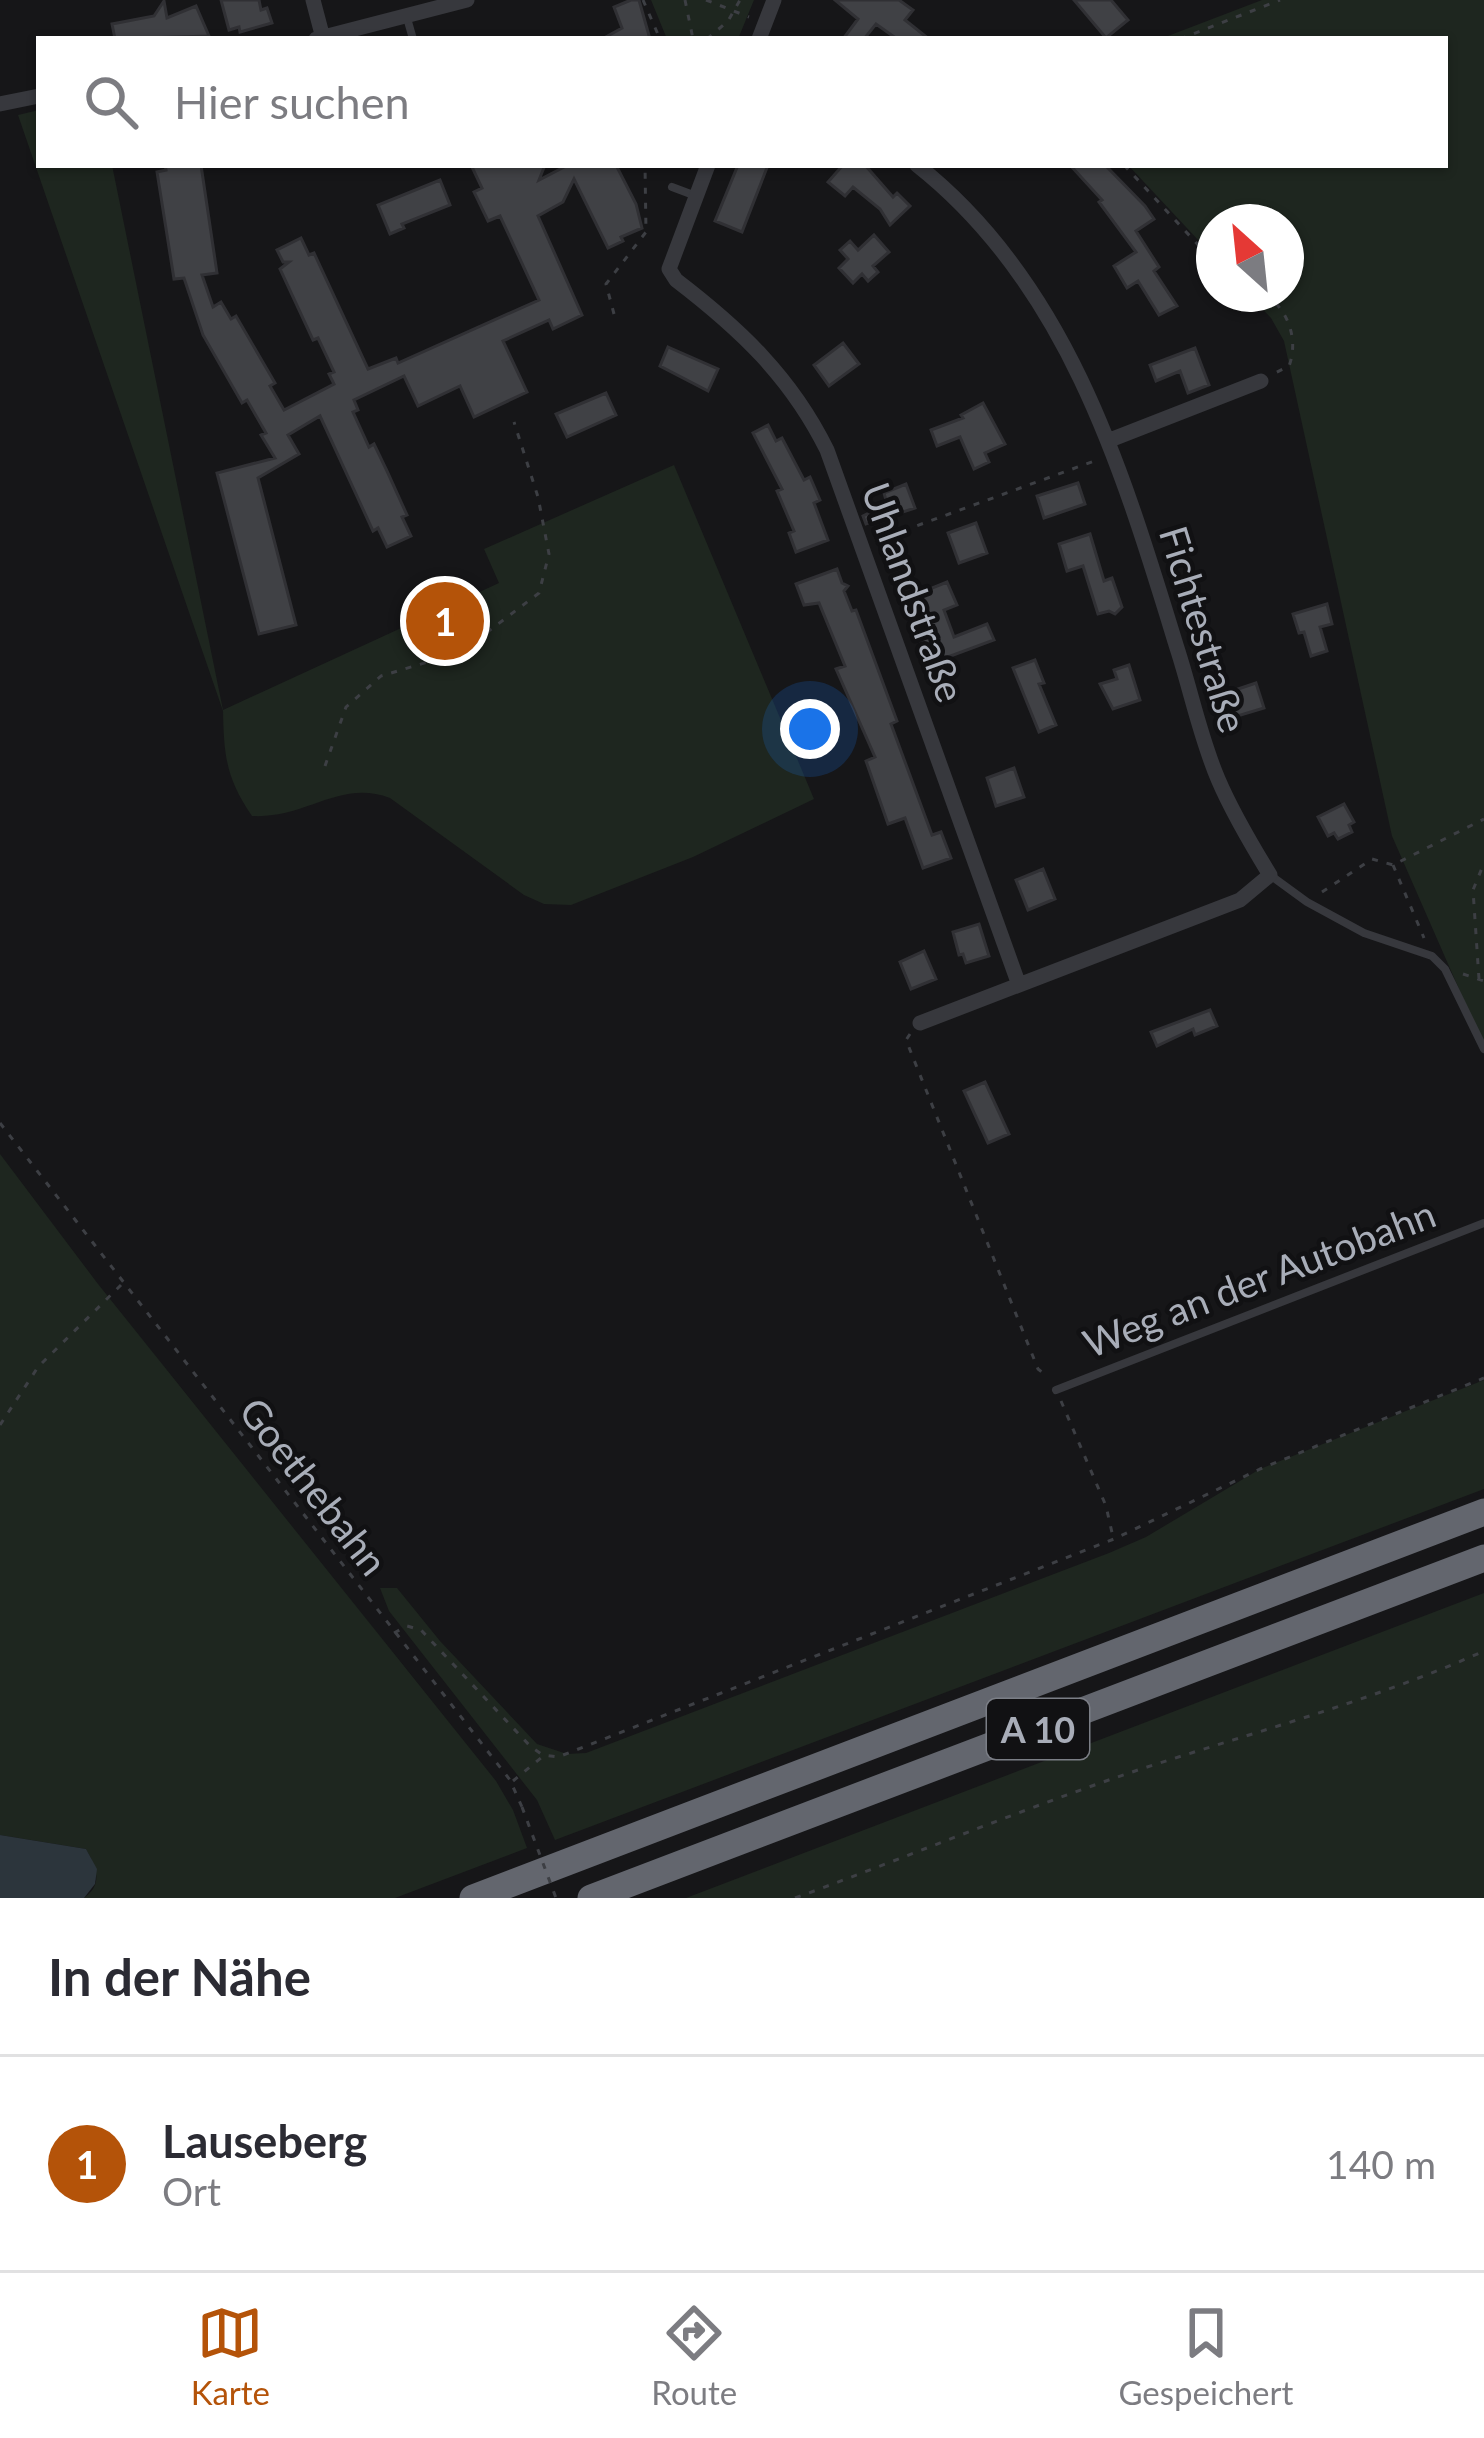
<!DOCTYPE html>
<html lang="de">
<meta charset="utf-8">
<style>
body{margin:0;font-family:Lato,sans-serif;background:#f2f2f3;color:#2b2b33}
.compass{position:absolute;left:1196px;top:204px;width:108px;height:108px;border-radius:50%;background:#fff;box-shadow:0 3px 9px #0004;rotate:333deg}
.you{position:absolute;left:810px;top:729px;width:42px;height:42px;margin:-30px;border:9px solid #fff;border-radius:50%;background:#1a73e8;box-shadow:0 0 0 18px #1a73e833}
.badge{display:grid;place-items:center;width:78px;height:78px;border-radius:50%;background:#b45309;color:#fff;font-size:39px;font-weight:700}
.pin{position:absolute;translate:-50% -50%;border:6px solid #fff;box-shadow:0 3px 12px #0006}
.list{margin:0;padding:0;list-style:none}
h2{display:flex;justify-content:space-between;align-items:center;height:156px;margin:0;padding:0 48px;font-size:51px}
h2 small{font-size:39px;font-weight:400;color:#7c7c81}
.list li{display:grid;grid-template-columns:78px 1fr auto;gap:36px;align-items:center;box-sizing:border-box;height:216px;padding:0 48px;border-top:3px solid #e1e1e2}
.list b{display:block;font-size:45px;white-space:nowrap}
.list p{margin:0;font-size:39px;white-space:nowrap;color:#7c7c81}
.list em{font-size:39px;font-style:normal;color:#7c7c81}
.icon{flex:none;width:66px;height:66px;fill:none;stroke:currentColor;stroke-width:2;stroke-linecap:round;stroke-linejoin:round}
.map{position:relative;flex:none;width:1484px;height:1898px;overflow:hidden}
.search{position:absolute;background:#fff;box-shadow:0 3px 9px #0004;left:36px;right:36px;top:36px;height:132px;display:flex;align-items:center;gap:30px;box-sizing:border-box;padding:0 42px;border-radius:0px;color:#7c7c81;font-size:45px}
.sheet{height:372px;background:#fff}
nav{display:flex;justify-content:space-around;align-items:center;box-sizing:border-box;height:168px;border-top:3px solid #e1e1e2;background:#fff;font-size:33px;color:#7c7c81}
nav a{display:grid;justify-items:center;gap:6px}
nav .on{color:#b45309}
.map>svg:first-child{display:block}
.green{fill:#1e261f}
.water{fill:#2c353c}
.building{fill:#404145;stroke:#303034;stroke-width:3}
.lines{fill:none;stroke-linecap:round;stroke-linejoin:round}
.path{stroke:#3d3f44;stroke-width:3;stroke-dasharray:6 9;stroke-linecap:butt}
.lane{stroke:#37383d;stroke-width:8}
.street{stroke:#37383d;stroke-width:15}
.highway{stroke:#63666e;stroke-width:27}
.path-bridge{stroke:#3d3f44;stroke-width:3;stroke-dasharray:6 9;stroke-linecap:butt}
.labels{text-anchor:middle;dominant-baseline:central;stroke-width:9;stroke-linejoin:round;paint-order:stroke}
.shield{fill:#111113;stroke:#7b7e86;stroke-width:3}
.shield-label{font-size:36px;font-weight:bold;fill:#a8adb8}
.street-label{font-size:39px;fill:#a8adb8;stroke:#111113}
</style>
<div class="map">
<svg width="1484" height="1898" viewBox="0 0 1484 1898">
<rect width="100%" height="100%" fill="#161618"/>
<!-- green -->
<path class="green" d="M 651,0 L 754,0 L 738,39 L 667,39 Z
M 1262,0 L 1484,0 L 1484,1046 L 1392,836 L 1284,341 L 1271,318 L 1248,294 L 1286,294 L 1286,222 L 1214,222 L 1214,257 L 1128,165 L 1445,165 L 1445,39 L 1160,39 Z
M 39,110 L 39,165 L 112,165 L 223,710 L 499,583 L 484,549 L 674,465 L 814,799 L 693,857 L 571,905 L 544,904 L 524,895 L 390,798 C 339,779 307,819 252,816 C 226,778 224,756 223,711 L 18,115 Z
M 0,1154 L 98,1284 L 496,1781 L 513,1810 L 527,1848 L 395,1898 L 84,1898 C 104,1884 96,1867 86,1849 L 0,1835 Z
M 1484,1380 L 1484,1489 L 555,1840 L 537,1800 L 389,1611 L 380,1588 L 397,1588 L 440,1641 L 537,1744 L 567,1754 L 586,1753 L 1109,1553 L 1146,1537 L 1260,1469 Z
M 1484,1593 L 1484,1898 L 686,1898 Z"/>
<!-- water -->
<path class="water" d="M 0,1835 L 86,1849 L 97,1869 L 95,1884 L 84,1898 L 0,1898 Z"/>
<!-- building -->
<path class="building" d="M 221,0 L 259,0 L 261,10 L 267,8 L 272,23 L 240,32 L 239,27 L 229,30 Z
M 631,0 L 639,0 L 650,39 L 602,39 L 622,28 L 614,7 Z
M 835,0 L 899,0 L 913,10 L 905,20 L 929,39 L 897,39 L 876,24 L 864,39 L 843,39 L 858,19 Z
M 1074,0 L 1111,0 L 1128,20 L 1106,38 Z
M 164,1 L 167,18 L 196,6 L 209,36 L 115,39 L 112,24 L 154,16 Z
M 165,165 L 201,165 L 217,273 L 202,275 L 213,307 L 221,302 L 231,319 L 236,316 L 275,383 L 270,386 L 284,410 L 334,384 L 329,374 L 334,372 L 318,338 L 313,340 L 280,269 L 289,262 L 283,262 L 277,250 L 301,238 L 309,255 L 314,253 L 368,369 L 396,358 L 398,363 L 539,300 L 500,216 L 488,221 L 474,192 L 482,188 L 471,165 L 545,165 L 539,180 L 568,165 L 616,165 L 636,204 L 642,228 L 621,237 L 623,241 L 608,248 L 574,179 L 563,202 L 538,216 L 582,315 L 553,329 L 549,320 L 503,341 L 527,392 L 474,417 L 460,386 L 418,406 L 404,376 L 354,400 L 358,410 L 353,412 L 369,447 L 374,444 L 387,471 L 407,515 L 402,517 L 411,536 L 387,547 L 378,528 L 373,531 L 320,416 L 288,435 L 299,454 L 258,478 L 296,625 L 259,634 L 217,473 L 275,458 L 261,435 L 266,433 L 247,400 L 242,403 L 203,335 L 184,278 L 174,279 L 157,172 L 166,170 Z
M 738,165 L 768,165 L 742,232 L 715,221 Z
M 843,165 L 865,165 L 893,197 L 897,193 L 910,206 L 890,225 L 880,209 L 853,187 L 845,196 L 828,182 Z
M 1070,165 L 1105,165 L 1145,206 L 1154,219 L 1136,231 L 1159,267 L 1154,271 L 1177,306 L 1159,315 L 1138,281 L 1127,288 L 1114,266 L 1136,252 L 1099,202 L 1102,200 Z
M 440,180 L 450,205 L 402,224 L 404,228 L 390,234 L 378,205 Z
M 874,235 L 889,252 L 873,266 L 878,272 L 868,281 L 862,274 L 853,283 L 839,268 L 848,259 L 840,250 L 850,241 L 858,250 Z
M 843,343 L 859,364 L 829,386 L 814,365 Z
M 668,347 L 718,369 L 708,391 L 660,366 Z
M 1195,348 L 1209,385 L 1188,393 L 1180,371 L 1156,381 L 1150,365 Z
M 606,393 L 616,415 L 567,437 L 556,414 Z
M 983,403 L 1005,444 L 985,453 L 989,462 L 974,469 L 960,437 L 937,446 L 931,430 L 963,418 L 961,415 Z
M 768,425 L 776,441 L 782,438 L 804,480 L 810,477 L 820,500 L 814,503 L 828,540 L 796,552 L 789,533 L 794,531 L 777,491 L 782,489 L 753,433 Z
M 1078,483 L 1085,504 L 1044,518 L 1037,496 Z
M 906,484 L 915,508 L 866,524 L 863,516 L 887,504 L 884,493 Z
M 976,523 L 987,553 L 959,563 L 948,533 Z
M 1090,534 L 1104,581 L 1112,578 L 1122,607 L 1115,614 L 1109,611 L 1098,614 L 1083,566 L 1067,571 L 1059,544 Z
M 837,569 L 842,583 L 848,586 L 844,591 L 852,611 L 856,610 L 897,721 L 891,724 L 932,835 L 941,832 L 951,858 L 923,868 L 905,818 L 888,824 L 866,761 L 875,757 L 836,669 L 845,666 L 819,603 L 804,605 L 796,584 Z
M 947,582 L 957,605 L 944,610 L 954,637 L 987,624 L 994,640 L 929,664 L 920,640 L 934,635 L 917,594 Z
M 1327,604 L 1332,624 L 1320,627 L 1327,651 L 1311,656 L 1304,632 L 1299,633 L 1293,614 Z
M 1035,660 L 1044,683 L 1039,684 L 1056,725 L 1039,732 L 1013,668 Z
M 1129,665 L 1140,700 L 1113,709 L 1100,684 L 1117,679 L 1114,670 Z
M 1256,683 L 1264,708 L 1231,718 L 1223,694 Z
M 1014,768 L 1024,797 L 996,806 L 987,778 Z
M 1344,804 L 1354,822 L 1349,825 L 1352,832 L 1338,839 L 1334,833 L 1328,836 L 1318,817 Z
M 1043,869 L 1055,899 L 1028,910 L 1016,880 Z
M 979,924 L 989,956 L 966,963 L 963,954 L 959,955 L 953,932 Z
M 924,951 L 936,979 L 911,989 L 900,962 Z
M 1210,1010 L 1217,1026 L 1195,1035 L 1193,1029 L 1157,1046 L 1151,1032 Z
M 985,1082 L 1009,1134 L 988,1143 L 964,1091 Z"/>
<g class="lines">
<!-- path -->
<path class="path" d="M 643,0 L 660,39
M 685,0 L 693,39
M 706,0 L 749,17
M 707,39 L 728,21 L 740,0
M 1180,39 L 1280,0
M 1124,165 L 1214,262
M 1264,294 C 1288,308 1299,340 1289,366 L 1273,374
M 1240,295 L 1244,294
M 614,314 L 606,284 L 646,232 L 645,165
M 875,541 L 1097,460
M 325,766 L 346,707 L 381,676 L 461,652 L 539,593 L 549,554 L 538,497 L 514,422
M 1393,865 L 1424,938
M 1322,892 L 1372,859 L 1393,865 L 1484,819
M 1463,974 L 1484,981
M 1479,979 L 1473,890 L 1484,863
M 910,1034 L 906,1040 L 1038,1369 L 1048,1377
M 0,1123 L 510,1780 L 522,1807
M 1061,1401 L 1106,1506 L 1113,1537
M 0,1425 L 38,1367 L 121,1285
M 394,1633 L 407,1626 L 421,1630 L 531,1747 L 543,1755 L 558,1757 L 1114,1539 L 1260,1469 L 1484,1378
M 513,1781 L 542,1757
M 795,1898 C 910,1856 1022,1809 1138,1770 C 1254,1732 1372,1701 1484,1651"/>
<!-- lane -->
<path class="lane" d="M 407,18 L 413,39
M 672,187 L 696,196
M 1270,875 L 1307,902 L 1364,933 L 1432,956 L 1445,969 L 1484,1049
M 1056,1390 L 1484,1223"/>
<!-- street -->
<path class="street" d="M 313,0 L 323,38
M 316,39 L 467,0
M 759,39 L 774,0
M 0,104 L 39,96
M 708,165 L 669,269 L 676,280 C 740,329 791,377 827,450 L 1019,985
M 917,165 C 1068,284 1123,472 1177,648 C 1191,691 1200,737 1218,779 C 1232,812 1251,844 1270,875 L 1240,900 L 920,1023
M 1110,440 L 1261,381"/>
<!-- highway -->
<path class="highway" d="M 473,1898 L 1484,1512
M 591,1898 L 1484,1558"/>
<!-- path-bridge -->
<path class="path-bridge" d="M 522,1807 L 556,1898"/>
</g>
<g class="labels">
<!-- shield labels -->
<rect class="shield" x="987" y="1699" width="102" height="60" rx="9"/>
<g class="shield-label">
<text x="1038" y="1729">A 10</text>
</g>
<!-- street labels -->
<g class="street-label">
<text transform="translate(914 592) rotate(70)">Uhlandstraße</text>
<text transform="translate(1204 629) rotate(73)">Fichtestraße</text>
<text transform="translate(1259 1278) rotate(-21)">Weg an der Autobahn</text>
<text transform="translate(314 1486) rotate(52)">Goethebahn</text>
</g>
</g>
</svg>
<svg class="compass" viewBox="-18 -18 36 36"><path d="M0-13l5 13h-10z" fill="#e53935"/><path d="M0 13l5-13h-10z" fill="#7c7c81"/></svg>
<div class="you"></div>
<div class="pin badge" style="left:445px;top:621px">1</div>
<div class="search"><svg class="icon" aria-label="search" viewBox="0 0 24 24"><circle cx="10" cy="10" r="6"/><path d="M15 15l6 6"/></svg>Hier suchen</div>
</div>
<section class="sheet">
<h2>In der Nähe<small></small></h2>
<ul class="list">
<li><span class="badge">1</span><div><b>Lauseberg</b><p>Ort</p></div><em>140 m</em></li>
</ul>
</section>
<nav>
<a class="on"><svg class="icon" aria-label="map" viewBox="0 0 24 24"><path d="M3 6l6-2 6 2 6-2v14l-6 2-6-2-6 2zM9 4v14M15 6v14"/></svg>Karte</a>
<a><svg class="icon" aria-label="directions" viewBox="0 0 24 24"><path d="M12 3l9 9-9 9-9-9zM9 14v-3h6M13 9l2 2-2 2"/></svg>Route</a>
<a><svg class="icon" aria-label="saved" viewBox="0 0 24 24"><path d="M7 4h10v16l-5-4-5 4z"/></svg>Gespeichert</a>
</nav>
